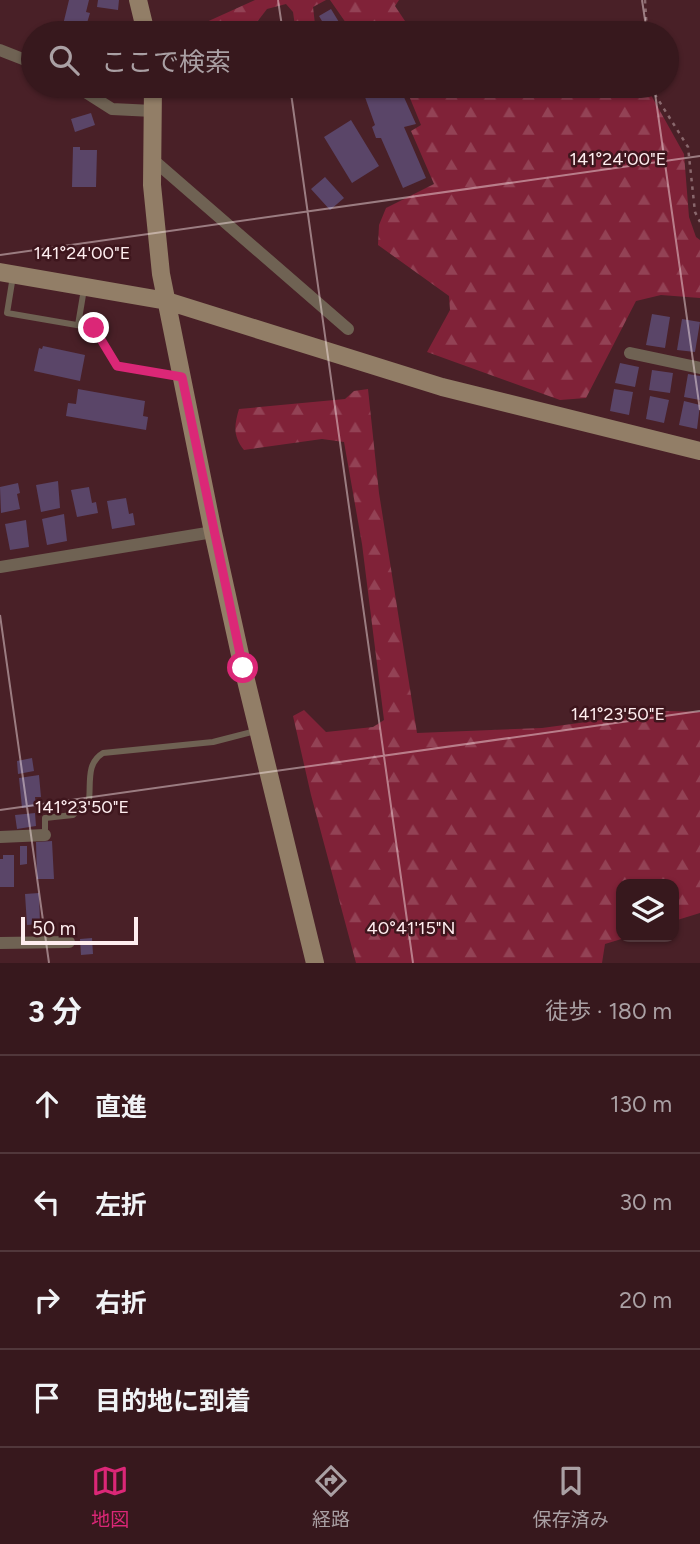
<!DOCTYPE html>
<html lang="ja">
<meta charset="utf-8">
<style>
body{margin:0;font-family:Figtree,"Noto Sans JP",sans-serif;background:#3e2126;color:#f1f3f6}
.controls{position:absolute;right:21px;bottom:21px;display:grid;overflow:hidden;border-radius:14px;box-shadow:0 2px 5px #0004}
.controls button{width:63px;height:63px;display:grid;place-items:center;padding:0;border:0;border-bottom:2px solid #51373b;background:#37181d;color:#f1f3f6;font:35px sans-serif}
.scale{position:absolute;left:21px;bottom:18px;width:117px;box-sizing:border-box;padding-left:7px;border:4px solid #feedef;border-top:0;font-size:19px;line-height:24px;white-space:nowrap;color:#feedef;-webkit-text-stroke:5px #3e161d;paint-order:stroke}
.stop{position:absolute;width:21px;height:21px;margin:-16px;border:5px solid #db2777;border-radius:50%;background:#fff}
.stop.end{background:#db2777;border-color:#fff;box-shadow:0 2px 7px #0008}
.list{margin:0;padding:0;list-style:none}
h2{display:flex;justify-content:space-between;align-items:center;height:91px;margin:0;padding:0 28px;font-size:30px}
h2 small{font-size:23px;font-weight:400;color:#aaa0a4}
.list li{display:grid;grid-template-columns:46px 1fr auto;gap:21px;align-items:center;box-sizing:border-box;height:98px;padding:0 28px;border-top:2px solid #51373b}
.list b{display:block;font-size:26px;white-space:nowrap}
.list em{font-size:23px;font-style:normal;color:#aaa0a4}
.icon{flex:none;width:38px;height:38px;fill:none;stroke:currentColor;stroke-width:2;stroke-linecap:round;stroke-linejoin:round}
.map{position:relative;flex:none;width:700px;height:963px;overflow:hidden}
.search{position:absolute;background:#37181d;box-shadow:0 2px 5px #0004;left:21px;right:21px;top:21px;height:77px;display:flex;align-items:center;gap:18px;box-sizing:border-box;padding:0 24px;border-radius:38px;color:#aaa0a4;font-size:26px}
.sheet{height:483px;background:#37181d}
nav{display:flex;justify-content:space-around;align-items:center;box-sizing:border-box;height:98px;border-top:2px solid #51373b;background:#37181d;font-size:19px;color:#aaa0a4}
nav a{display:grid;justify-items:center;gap:4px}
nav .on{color:#db2777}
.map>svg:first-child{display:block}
.forest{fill:url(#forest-firs)}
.building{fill:#5a4568}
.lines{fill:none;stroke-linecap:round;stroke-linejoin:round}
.path{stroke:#89686d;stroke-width:2.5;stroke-dasharray:3.5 5;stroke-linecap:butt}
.lane{stroke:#6f6253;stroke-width:6}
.street{stroke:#6f6253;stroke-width:12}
.secondary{stroke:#927e67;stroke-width:18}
.route{stroke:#db2777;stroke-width:9}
.ticks{fill:none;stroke:#feedef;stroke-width:2;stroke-opacity:0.45}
.ticks-label{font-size:18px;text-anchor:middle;fill:#feedef;stroke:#3e161d;stroke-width:5;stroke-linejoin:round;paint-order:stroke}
</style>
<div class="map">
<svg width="700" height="963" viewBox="0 0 700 963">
<defs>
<pattern id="forest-firs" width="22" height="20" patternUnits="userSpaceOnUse" patternTransform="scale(1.75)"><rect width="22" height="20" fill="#802238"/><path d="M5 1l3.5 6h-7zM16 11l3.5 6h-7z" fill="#934255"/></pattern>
</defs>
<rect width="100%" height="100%" fill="#492027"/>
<!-- forest -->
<path class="forest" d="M 255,0 L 326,0 L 313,7 L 316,33 L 296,33 L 293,12 L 286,4 L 267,9 L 257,22 L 259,33 L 195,33 L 202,24 Z
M 330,0 L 399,0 L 395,6 L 413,33 L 380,33 L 375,26 L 353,33 Z
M 405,86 L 646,86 L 684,154 L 689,217 L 696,237 L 700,240 L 700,298 L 661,295 L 636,301 L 586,398 L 560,400 L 427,352 L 450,310 L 449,296 L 378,245 L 379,225 L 386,208 L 434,184 L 411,131 L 421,125 Z
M 368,389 L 379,493 L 417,733 L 542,728 L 668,711 L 700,712 L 700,913 L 674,921 L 674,884 L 621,884 L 621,937 L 628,937 L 605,944 L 602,963 L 356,963 L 311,795 L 293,716 L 304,710 L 326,732 L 373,727 L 384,720 L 362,544 L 344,442 L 322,439 L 244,450 C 233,436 234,426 239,409 L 345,399 L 354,391 Z"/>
<!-- building -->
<path class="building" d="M 69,0 L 89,0 L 86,12 L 90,13 L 84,33 L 61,33 Z
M 98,0 L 119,0 L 118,10 L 97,7 Z
M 331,9 L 345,32 L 343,33 L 329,33 L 319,16 Z
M 361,86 L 399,86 L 416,124 L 404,127 L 426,178 L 403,188 L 381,138 L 376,138 L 372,127 L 375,125 Z
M 91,113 L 95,125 L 75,132 L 71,119 Z
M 351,120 L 379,166 L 352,183 L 324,137 Z
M 73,147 L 80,147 L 80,150 L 97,150 L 96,187 L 72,187 Z
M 325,177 L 344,198 L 330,210 L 311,189 Z
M 652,314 L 670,317 L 665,348 L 646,345 Z
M 682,319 L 700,322 L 695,352 L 677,350 Z
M 43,346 L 85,355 L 80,381 L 34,371 L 39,348 L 42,349 Z
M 620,363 L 639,367 L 635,387 L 615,383 Z
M 652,370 L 673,373 L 670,393 L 649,390 Z
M 688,374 L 700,376 L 700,400 L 684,397 Z
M 78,389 L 145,401 L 143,416 L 148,417 L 146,430 L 66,416 L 68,403 L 76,404 Z
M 614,389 L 633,392 L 629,415 L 610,411 Z
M 650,396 L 669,400 L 664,423 L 646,419 Z
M 684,401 L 700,405 L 697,429 L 679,425 Z
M 58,481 L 60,508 L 41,512 L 36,485 Z
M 18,483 L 20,493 L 17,494 L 20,509 L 1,513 L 0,487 Z
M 89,487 L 92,503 L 96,502 L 98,513 L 77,517 L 71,490 Z
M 126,498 L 129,514 L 133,513 L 135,525 L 112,529 L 107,501 Z
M 64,514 L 67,541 L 47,545 L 42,519 Z
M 26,520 L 29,547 L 10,550 L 5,524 Z
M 32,758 L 34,771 L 18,774 L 17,761 Z
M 39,775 L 41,797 L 35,797 L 36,806 L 22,808 L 19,778 Z
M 35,813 L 36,826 L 17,829 L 15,815 Z
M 52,841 L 54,879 L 37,879 L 36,842 Z
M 20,846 L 27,846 L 27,864 L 20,865 Z
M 3,855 L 14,855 L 14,887 L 0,887 L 0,859 L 3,859 Z
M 39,893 L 40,924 L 27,925 L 25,894 Z
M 92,938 L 93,954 L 81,955 L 80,939 Z"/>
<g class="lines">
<!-- path -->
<path class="path" d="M 645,0 L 647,33
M 653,86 L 654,93 L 688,147 L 695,212 L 700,222"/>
<!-- lane -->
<path class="lane" d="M 13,276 L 7,313 L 94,328 L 117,366 L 180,377
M 78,325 L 84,289
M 45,835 L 45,818 L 73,815 L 89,801 C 91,783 86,763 103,753 L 213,742 L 256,731"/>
<!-- street -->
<path class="street" d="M 0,50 L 33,63
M 76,86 L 112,109 L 153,111
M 151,158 L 348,329
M 630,353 L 700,368
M 0,567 L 213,532
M 0,837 L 45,835
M 0,943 L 69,942"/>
<!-- secondary -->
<path class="secondary" d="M 138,0 L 146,33
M 153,86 L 152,185 L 161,274 L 213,532 L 243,668 L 315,963
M 0,272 L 167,301 L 442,387 L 700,451"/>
</g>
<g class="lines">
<!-- route -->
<path class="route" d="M 94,328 L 117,366 L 182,377 L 243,668"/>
</g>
<!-- ticks -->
<path class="ticks" d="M 278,0 L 283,33M 642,0 L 647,33M 290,86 L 413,963M 654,86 L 700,410M 0,255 L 700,156M 0,615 L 49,963M 0,810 L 700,711"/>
<g class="ticks-label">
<text x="618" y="165">141°24'00"E</text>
<text x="82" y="259">141°24'00"E</text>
<text x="618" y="720">141°23'50"E</text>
<text x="82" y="813">141°23'50"E</text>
<text x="411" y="934">40°41'15"N</text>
</g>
</svg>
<div class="controls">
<button><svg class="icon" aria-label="layers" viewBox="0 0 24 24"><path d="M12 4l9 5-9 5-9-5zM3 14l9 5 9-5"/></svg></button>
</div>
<div class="scale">50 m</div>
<div class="stop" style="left:243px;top:668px"></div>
<div class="stop end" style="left:94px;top:328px"></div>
<div class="search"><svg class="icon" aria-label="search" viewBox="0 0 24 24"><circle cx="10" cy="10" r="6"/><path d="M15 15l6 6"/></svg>ここで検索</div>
</div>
<section class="sheet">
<h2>3 分<small>徒歩 · 180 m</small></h2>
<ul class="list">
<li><svg class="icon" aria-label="ahead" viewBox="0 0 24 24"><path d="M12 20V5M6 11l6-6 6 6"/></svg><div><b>直進</b></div><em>130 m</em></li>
<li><svg class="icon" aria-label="left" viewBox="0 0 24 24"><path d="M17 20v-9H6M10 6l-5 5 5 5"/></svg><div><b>左折</b></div><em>30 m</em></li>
<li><svg class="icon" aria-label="right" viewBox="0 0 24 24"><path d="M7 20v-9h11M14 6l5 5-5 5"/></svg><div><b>右折</b></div><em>20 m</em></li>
<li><svg class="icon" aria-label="arrive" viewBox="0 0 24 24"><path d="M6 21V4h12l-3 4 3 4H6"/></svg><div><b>目的地に到着</b></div></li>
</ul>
</section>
<nav>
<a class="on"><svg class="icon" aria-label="map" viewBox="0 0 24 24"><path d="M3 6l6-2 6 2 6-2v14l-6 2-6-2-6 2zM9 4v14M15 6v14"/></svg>地図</a>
<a><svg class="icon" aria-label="directions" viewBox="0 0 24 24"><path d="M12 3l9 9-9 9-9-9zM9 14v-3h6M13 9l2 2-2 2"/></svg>経路</a>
<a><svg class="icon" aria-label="saved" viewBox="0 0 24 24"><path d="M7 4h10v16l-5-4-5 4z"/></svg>保存済み</a>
</nav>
